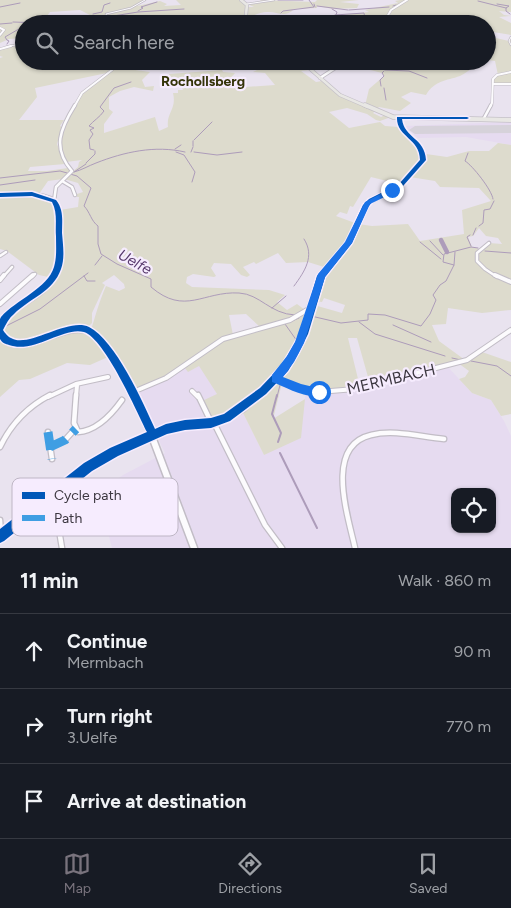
<!DOCTYPE html>
<meta charset="utf-8">
<style>
body{margin:0;font-family:Figtree,sans-serif;background:#242831;color:#f1f3f6}
.controls{position:absolute;right:15px;bottom:15px;display:grid;overflow:hidden;border-radius:10px;box-shadow:0 1px 4px #0004}
.controls button{width:45px;height:45px;display:grid;place-items:center;padding:0;border:0;border-bottom:1px solid #363941;background:#171b24;color:#f1f3f6;font:25px sans-serif}
.stop{position:absolute;width:15px;height:15px;margin:-11px;border:4px solid #1a73e8;border-radius:50%;background:#fff}
.stop.end{background:#1a73e8;border-color:#fff;box-shadow:0 1px 5px #0008}
.list{margin:0;padding:0;list-style:none}
h2{display:flex;justify-content:space-between;align-items:center;height:65px;margin:0;padding:0 20px;font-size:21px}
h2 small{font-size:16px;font-weight:400;color:#9ea1a6}
.list li{display:grid;grid-template-columns:32px 1fr auto;gap:15px;align-items:center;box-sizing:border-box;height:75px;padding:0 20px;border-top:1px solid #363941}
.list b{display:block;font-size:19px;white-space:nowrap}
.list p{margin:0;font-size:16px;white-space:nowrap;color:#9ea1a6}
.list em{font-size:16px;font-style:normal;color:#9ea1a6}
.icon{flex:none;width:28px;height:28px;fill:none;stroke:currentColor;stroke-width:2;stroke-linecap:round;stroke-linejoin:round}
.map{position:relative;flex:none;width:511px;height:548px;overflow:hidden}
.search{position:absolute;background:#171b24;box-shadow:0 1px 4px #0004;left:15px;right:15px;top:15px;height:55px;display:flex;align-items:center;gap:12px;box-sizing:border-box;padding:0 18px;border-radius:28px;color:#9ea1a6;font-size:19px}
.sheet{height:290px;background:#171b24}
nav{display:flex;justify-content:space-around;align-items:center;box-sizing:border-box;height:70px;border-top:1px solid #363941;background:#171b24;font-size:14px;color:#9ea1a6}
nav a{display:grid;justify-items:center;gap:2px}
nav .on{color:#79737d}
.map>svg:first-child{display:block}
.built{fill:#e6dbf0;fill-rule:evenodd}
.green{fill:#dddbcd;fill-rule:evenodd}
.lines{fill:none;stroke-linecap:round;stroke-linejoin:round}
.stream-far1{stroke:#ad9cba;stroke-width:1}
.stream{stroke:#ad9cba;stroke-width:2}
.river{stroke:#ad9cba;stroke-width:4.5}
.runway{fill:#d6d2da;fill-rule:evenodd}
.street-far4-casing{stroke:#c2bdc6;stroke-width:2.5}
.street-far3-casing{stroke:#c2bdc6;stroke-width:3}
.street-far2-casing{stroke:#c2bdc6;stroke-width:4.5}
.street-far1-casing{stroke:#c2bdc6;stroke-width:6}
.street-casing{stroke:#c2bdc6;stroke-width:7}
.secondary-far5-casing{stroke:#c2bdc6;stroke-width:3}
.secondary-far4-casing{stroke:#c2bdc6;stroke-width:4}
.secondary-far3-casing{stroke:#c2bdc6;stroke-width:5}
.secondary-far2-casing{stroke:#c2bdc6;stroke-width:6}
.secondary-far1-casing{stroke:#c2bdc6;stroke-width:8}
.secondary-casing{stroke:#c2bdc6;stroke-width:9}
.primary-far1-casing{stroke:#c5c1c8;stroke-width:4}
.primary-casing{stroke:#c5c1c8;stroke-width:5.5}
.street-far4{stroke:#fcfbfd;stroke-width:1}
.street-far3{stroke:#fcfbfd;stroke-width:2}
.street-far2{stroke:#fcfbfd;stroke-width:2.5}
.street-far1{stroke:#fcfbfd;stroke-width:4}
.street{stroke:#fcfbfd;stroke-width:4.5}
.secondary-far5{stroke:#fcfbfd;stroke-width:2}
.secondary-far4{stroke:#fcfbfd;stroke-width:2.5}
.secondary-far3{stroke:#fcfbfd;stroke-width:3}
.secondary-far2{stroke:#fcfbfd;stroke-width:4}
.secondary-far1{stroke:#fcfbfd;stroke-width:5}
.secondary{stroke:#fcfbfd;stroke-width:6}
.primary-far1{stroke:#e8e7e4;stroke-width:2.5}
.primary{stroke:#e8e7e4;stroke-width:4}
.quiet{stroke:#3f9ee3;stroke-width:9;stroke-dasharray:18 9;stroke-linecap:butt}
.cycleway-casing{stroke:#f6ecfe;stroke-width:3}
.cycleway{fill:#0057b8;fill-rule:evenodd}
.route{fill:#1a73e8}
.labels{text-anchor:middle;dominant-baseline:central;stroke-width:4.5;stroke-linejoin:round;paint-order:stroke}
.far-quarter-label{font-size:14px;font-weight:bold;fill:#343308;stroke:#f6ecfe}
.water-label{font-size:15px;font-style:italic;fill:#57396c;stroke:#f6ecfe}
.near-street-label{font-size:16px;fill:#3c3740;stroke:#f6ecfe}
.key{fill:#f6ecfe;stroke:#beb6c5;stroke-width:1}
.key-label{font-size:14px;fill:#3c3740}
</style>
<div class="map">
<svg width="511" height="548" viewBox="0 0 511 548">
<rect width="100%" height="100%" fill="#e9e3ef"/>
<!-- built -->
<path class="built" d="M 372,61 L 404,61 L 411,64 L 401,69 L 383,69 L 375,67 L 376,64 Z
M 511,122 L 511,145 L 466,137 L 418,138 L 404,126 Z
M 199,365 L 217,394 L 212,426 L 221,424 L 242,411 L 264,455 L 305,399 L 305,392 L 314,394 L 346,393 L 447,366 L 472,393 L 491,400 L 504,421 L 511,436 L 511,548 L 112,548 L 98,493 L 123,475 L 165,453 L 136,394 L 139,390 L 184,367 L 194,369 ZM 455,492 L 492,492 L 492,529 L 455,529 Z"/>
<!-- green -->
<path class="green" d="M 0,0 L 145,0 L 137,6 L 160,1 L 167,4 L 164,6 L 181,5 L 176,0 L 240,0 L 247,6 L 244,24 L 56,24 L 57,21 L 88,17 L 90,15 L 80,10 L 50,12 L 43,21 L 24,24 L 24,38 L 9,39 L 0,43 Z
M 260,0 L 315,2 L 317,0 L 359,0 L 340,2 L 359,4 L 357,8 L 333,9 L 317,6 L 317,8 L 294,9 C 285,19 277,11 267,12 C 260,12 253,16 247,18 L 248,7 L 254,7 L 247,4 L 261,1 Z
M 400,0 L 511,0 L 511,12 L 499,11 L 504,15 L 511,16 L 499,17 L 511,23 L 511,35 L 487,31 L 487,24 L 325,24 L 340,15 L 369,12 L 365,10 L 398,3 L 395,1 Z
M 487,36 L 509,41 L 511,37 L 511,84 L 493,84 L 493,79 L 498,75 L 495,61 L 487,60 Z
M 24,45 L 24,61 L 87,61 L 89,64 L 100,61 L 152,61 L 133,64 L 128,69 L 150,72 L 142,80 L 145,87 L 154,86 L 153,91 L 134,87 L 120,91 L 109,97 L 109,109 L 113,112 L 104,124 L 104,133 L 155,117 L 159,131 L 168,127 C 166,113 177,109 173,93 L 178,93 L 178,90 L 183,90 L 182,88 L 198,87 L 220,79 L 214,77 L 174,78 L 169,77 L 169,74 L 222,70 L 223,72 L 235,73 L 229,80 L 221,81 L 230,88 L 275,85 L 265,73 L 253,72 L 257,70 L 290,70 L 289,66 L 297,65 L 289,61 L 301,61 L 310,70 L 301,71 L 316,82 L 322,81 L 333,90 L 365,106 L 369,89 L 384,76 L 382,73 L 355,66 L 360,61 L 372,61 L 376,63 L 376,67 C 388,71 399,70 411,65 L 404,61 L 469,61 L 474,67 C 470,69 465,74 460,76 C 446,81 435,80 426,95 L 411,92 L 401,97 L 411,103 L 400,111 L 379,107 L 373,113 L 381,117 L 385,115 L 391,117 L 380,121 L 376,120 L 367,114 L 347,108 L 329,112 L 349,128 L 380,122 L 385,126 L 399,127 L 414,141 L 423,154 L 421,162 L 399,184 L 371,177 L 353,207 L 350,206 L 347,214 L 340,212 L 336,216 L 355,223 L 342,245 L 324,267 L 308,262 L 286,263 L 278,253 L 256,264 L 254,262 L 243,267 L 250,275 L 247,277 L 241,275 L 231,264 L 214,263 L 211,268 L 216,276 L 214,277 L 193,274 L 187,277 L 186,283 L 192,287 L 269,290 L 285,295 L 277,302 L 287,310 L 297,304 L 305,310 L 294,317 L 260,327 L 246,314 L 229,315 L 233,335 L 164,378 L 135,389 L 99,336 L 91,330 C 96,314 99,302 106,286 L 119,291 L 125,288 L 124,284 L 114,275 L 102,283 L 105,285 L 92,313 L 92,323 L 88,327 L 65,328 L 24,342 L 10,340 L 2,330 L 5,320 L 39,293 L 58,270 L 60,210 L 78,207 L 79,197 L 77,197 L 77,194 L 83,192 L 78,183 L 64,179 L 78,167 L 79,162 L 82,160 L 66,162 L 59,146 L 65,123 L 83,93 L 107,73 L 35,88 L 37,97 L 19,120 L 64,120 L 60,126 L 62,127 L 57,144 L 65,164 L 30,167 L 28,171 L 47,171 L 68,168 L 71,171 L 63,179 L 48,181 L 39,194 L 0,195 L 0,58 L 3,57 L 0,56 L 0,48 Z
M 498,143 L 511,145 L 511,310 L 482,313 L 448,308 L 446,324 L 432,325 L 439,341 L 465,360 L 370,384 L 357,338 L 348,338 L 360,387 C 332,390 310,392 284,380 L 283,374 L 301,344 L 314,305 L 342,313 L 345,305 L 324,298 L 322,302 L 315,301 L 322,277 L 344,251 L 358,224 L 372,226 L 408,224 L 420,241 L 464,234 L 462,210 L 491,201 L 479,188 L 440,187 L 435,181 L 410,177 L 422,165 L 426,154 L 447,157 L 469,151 L 489,151 ZM 479,228 L 486,236 L 498,238 L 502,244 L 489,243 L 480,249 L 472,247 L 468,237 L 473,236 Z
M 23,194 L 44,197 L 56,204 C 59,228 60,254 53,278 L 39,275 L 7,251 L 0,249 L 0,196 Z
M 306,313 L 308,314 C 293,362 260,404 211,421 L 202,401 L 217,394 L 199,366 L 188,372 L 184,367 L 225,340 Z
M 76,329 L 94,336 L 108,357 L 90,365 L 67,363 L 30,379 L 19,380 L 0,397 L 0,335 L 15,345 Z
M 482,352 L 511,362 L 511,414 L 501,416 L 491,400 L 472,393 L 459,379 L 465,377 L 469,371 L 458,363 Z
M 278,382 L 282,383 L 273,419 L 305,399 L 301,438 L 264,455 L 242,411 L 271,386 Z"/>
<g class="lines">
<!-- stream-far1 -->
<path class="stream-far1" d="M 278,0 L 303,0
M 478,1 L 506,8
M 314,4 L 315,7
M 497,4 L 509,6 L 506,8 L 506,11 L 510,14
M 317,6 L 348,10
M 393,6 L 396,5
M 0,7 L 20,3
M 349,10 L 389,7
M 138,11 L 143,8 L 141,7 L 157,2
M 281,13 L 283,11 L 314,7 L 309,0
M 93,14 L 102,12 L 104,5 L 110,3
M 335,15 L 364,13 L 365,19
M 366,16 L 372,18
M 107,17 L 138,12 L 184,9
M 107,18 L 120,23
M 13,22 L 43,23 L 87,17 L 103,18
M 107,22 L 108,24
M 0,24 L 12,23
M 322,24 L 336,15 L 337,12 L 332,9
M 7,40 L 5,37 L 24,26
M 7,40 L 9,41 L 7,44
M 373,61 L 385,70 L 409,71 L 427,78
M 381,86 L 380,80 L 384,76 L 382,73 L 384,71
M 384,88 L 386,100
M 194,140 L 212,122
M 193,141 L 193,146
M 175,149 L 181,145
M 94,150 L 90,149 L 89,140 L 93,134 L 90,130 L 94,128 L 89,126 C 93,121 100,117 104,111 L 100,107 L 114,88 L 131,82
M 176,152 L 184,155 L 195,172 L 192,182
M 191,152 L 193,147
M 194,152 L 217,155 L 242,152
M 468,153 L 465,161 C 472,165 492,190 493,199
M 86,163 L 95,154 L 95,151
M 74,172 C 82,170 88,166 96,163 C 124,152 155,145 185,152
M 74,172 L 86,164
M 70,174 L 77,176 L 91,188 L 84,206 C 90,212 91,221 98,226 L 98,244 L 101,254 L 117,264 L 151,279 L 151,287 C 185,316 203,291 239,293 C 260,294 270,314 295,315
M 0,178 L 60,171 L 67,173
M 0,185 L 35,180
M 479,226 L 483,223 L 484,210 L 490,209 L 494,201
M 470,235 L 467,237 L 471,246
M 473,235 L 476,228
M 430,241 L 443,255
M 420,242 L 441,259
M 485,251 L 511,253
M 95,265 L 102,256
M 454,265 L 455,252
M 84,276 L 87,281 L 95,281
M 294,286 C 305,271 315,256 304,239
M 272,308 L 286,296
M 311,316 L 341,323 L 368,320 L 368,314 L 385,315 L 421,326 L 430,314 L 436,300 L 433,295 L 440,285 L 446,281 L 454,265 L 443,262 L 444,254 L 471,247 L 478,248
M 359,322 L 375,334 L 445,356
M 287,323 L 299,318
M 285,324 L 297,341
M 393,325 L 431,342
M 6,326 L 40,309 L 88,273
M 452,358 L 461,360
M 471,361 L 497,366 L 511,376
M 283,376 L 301,347
M 277,397 L 280,385"/>
<!-- stream -->
<path class="stream" d="M 277,395 L 272,414 L 281,433 L 278,442
M 280,453 L 317,528"/>
<!-- river -->
<path class="river" d="M 441,240 L 447,252"/>
<!-- runway -->
<path class="runway" d="M 511,125 L 511,133 L 415,134 L 409,130 L 415,126 Z"/>
<!-- street-far4 casing -->
<g class="street-far4-casing">
<path id="street-far4" d="M 247,4 L 274,0
M 83,24 L 106,18
M 109,24 L 106,14 L 131,8 L 145,0
M 511,37 L 509,41 L 511,45
M 6,47 L 24,43"/>
</g>
<!-- street-far3 casing -->
<g class="street-far3-casing">
<path id="street-far3" d="M 0,49 L 11,46
M 493,84 L 511,84
M 74,107 L 82,93 L 112,70 L 114,66 L 111,61
M 490,107 L 492,103 L 493,79 L 497,75 L 511,72"/>
</g>
<!-- street-far2 casing -->
<g class="street-far2-casing">
<path id="street-far2" d="M 484,118 L 491,105
M 62,181 L 72,187 L 75,195
M 54,201 L 56,187 L 72,171 C 52,148 60,129 75,105
M 489,243 L 477,253 L 477,261 L 485,269 L 497,277
M 0,256 L 6,252
M 3,277 L 12,267
M 32,277 L 35,274"/>
</g>
<!-- street-far1 casing -->
<g class="street-far1-casing">
<path id="street-far1" d="M 495,275 L 511,282
M 0,280 L 4,275
M 0,304 L 33,275
M 276,379 L 300,389 L 319,392 L 355,389 L 467,360 L 511,330
M 192,391 L 198,397
M 133,392 L 166,378 L 223,339 L 290,320 L 307,310 L 311,310
M 48,397 L 76,384 L 108,377
M 76,397 L 77,385"/>
</g>
<!-- street casing -->
<g class="street-casing">
<path id="street" d="M 76,395 L 74,423 L 78,432 C 96,431 112,414 122,400
M 198,395 L 211,422
M 214,423 L 265,525 L 282,548
M 48,432 L 52,459
M 0,447 C 11,424 27,407 50,395
M 50,447 L 65,440 L 75,429
M 53,494 L 62,548
M 0,520 L 1,535
M 0,537 L 92,464 L 152,435
M 355,548 C 348,516 324,446 371,435 C 394,429 421,437 444,439"/>
</g>
<!-- secondary-far5 casing -->
<g class="secondary-far5-casing">
<path id="secondary-far5" d="M 383,24 L 391,10 L 407,0
M 0,28 L 4,30 L 0,35"/>
</g>
<!-- secondary-far4 casing -->
<g class="secondary-far4-casing">
<path id="secondary-far4" d="M 320,78 L 346,61"/>
</g>
<!-- secondary-far3 casing -->
<g class="secondary-far3-casing">
<path id="secondary-far3" d="M 399,118 C 401,136 422,141 423,160 L 404,182"/>
</g>
<!-- secondary-far2 casing -->
<g class="secondary-far2-casing">
<path id="secondary-far2" d="M 0,195 C 13,195 48,191 56,204 C 61,213 59,225 59,235 C 59,250 61,263 54,277
M 321,277 L 349,243 L 365,206 L 371,200 L 401,185 L 405,180"/>
</g>
<!-- secondary-far1 casing -->
<g class="secondary-far1-casing">
<path id="secondary-far1" d="M 0,328 C 12,302 42,299 54,275
M 0,332 C 2,335 4,339 7,341 C 25,354 63,324 85,330 C 101,335 128,381 135,397
M 256,397 L 285,368 L 300,343 L 322,275"/>
</g>
<!-- secondary casing -->
<g class="secondary-casing">
<path id="secondary" d="M 135,395 L 142,410 L 194,548
M 153,435 L 174,427 L 211,423 L 227,418 L 242,409 L 258,395"/>
</g>
<!-- primary-far1 casing -->
<g class="primary-far1-casing">
<path id="primary-far1" d="M 241,0 L 247,5 L 245,24
M 301,61 L 340,95 L 368,107"/>
</g>
<!-- primary casing -->
<g class="primary-casing">
<path id="primary" d="M 365,105 L 393,117 L 511,120"/>
</g>
<!-- street-far4 -->
<use href="#street-far4" class="street-far4"/>
<!-- street-far3 -->
<use href="#street-far3" class="street-far3"/>
<!-- street-far2 -->
<use href="#street-far2" class="street-far2"/>
<!-- street-far1 -->
<use href="#street-far1" class="street-far1"/>
<!-- street -->
<use href="#street" class="street"/>
<!-- secondary-far5 -->
<use href="#secondary-far5" class="secondary-far5"/>
<!-- secondary-far4 -->
<use href="#secondary-far4" class="secondary-far4"/>
<!-- secondary-far3 -->
<use href="#secondary-far3" class="secondary-far3"/>
<!-- secondary-far2 -->
<use href="#secondary-far2" class="secondary-far2"/>
<!-- secondary-far1 -->
<use href="#secondary-far1" class="secondary-far1"/>
<!-- secondary -->
<use href="#secondary" class="secondary"/>
<!-- primary-far1 -->
<use href="#primary-far1" class="primary-far1"/>
<!-- primary -->
<use href="#primary" class="primary"/>
<!-- quiet -->
<path class="quiet" d="M 48,432 L 52,459
M 50,447 L 65,440 L 76,429"/>
<!-- cycleway casing -->
<g class="cycleway-casing">
<path id="cycleway" d="M 397,117 L 467,117 L 469,118 L 467,119 L 402,119 C 404,138 425,138 426,160 L 403,186 L 373,201 L 368,207 L 352,243 L 325,277 L 308,334 L 298,354 L 288,371 L 266,394 L 230,421 L 211,428 L 185,430 L 167,434 L 118,456 L 92,471 L 4,541 L 0,543 L 0,529 L 84,463 L 110,448 L 147,432 C 137,412 105,339 84,332 C 64,326 34,354 9,345 C 6,344 2,343 0,339 C 0,334 0,325 0,319 L 1,317 C 16,300 48,288 54,267 C 57,257 56,247 56,236 C 55,225 58,213 52,202 L 32,196 L 0,197 L 0,193 L 32,192 L 56,200 C 64,210 62,221 62,233 C 63,245 65,258 61,269 C 53,292 30,298 14,314 C 9,318 6,324 3,330 C 5,333 8,337 11,338 C 28,349 68,317 89,327 C 115,340 143,402 155,429 L 166,424 L 185,420 L 211,418 L 224,414 L 260,388 L 282,365 L 292,348 L 300,334 L 317,276 L 346,242 L 363,205 L 369,199 L 399,184 L 420,160 C 420,138 396,137 397,117 Z"/>
</g>
<!-- cycleway -->
<use href="#cycleway" class="cycleway"/>
</g>
<!-- route -->
<path class="route" d="M 392,188 L 396,190 L 395,192 L 370,204 L 352,243 L 325,277 L 304,343 L 294,362 L 283,377 L 301,384 L 322,389 L 324,392 L 322,395 C 307,400 286,387 272,382 L 272,375 L 287,356 L 295,342 L 318,274 L 345,242 L 365,202 Z"/>
<g class="labels">
<!-- far-quarter labels -->
<g class="far-quarter-label">
<text x="203" y="81">Rochollsberg</text>
</g>
<!-- water labels -->
<g class="water-label">
<text transform="translate(135 262) rotate(29)">Uelfe</text>
</g>
<!-- near-street labels -->
<g class="near-street-label">
<text transform="translate(391 379) rotate(-13)">MERMBACH</text>
</g>
</g>
<!-- legend -->
<rect x="12" y="478" width="166" height="58" rx="8" class="key"/>
<rect x="22" y="492" width="23" height="7" fill="#0057b8"/>
<rect x="22" y="515" width="23" height="6" fill="#3f9ee3"/>
<g class="key-label">
<text x="54" y="500">Cycle path</text>
<text x="54" y="523">Path</text>
</g>
</svg>
<div class="controls">
<button><svg class="icon" aria-label="locate" viewBox="0 0 24 24"><circle cx="12" cy="12" r="6"/><path d="M12 2v4M12 18v4M2 12h4M18 12h4"/></svg></button>
</div>
<div class="stop" style="left:319px;top:392px"></div>
<div class="stop end" style="left:392px;top:190px"></div>
<div class="search"><svg class="icon" aria-label="search" viewBox="0 0 24 24"><circle cx="10" cy="10" r="6"/><path d="M15 15l6 6"/></svg>Search here</div>
</div>
<section class="sheet">
<h2>11 min<small>Walk · 860 m</small></h2>
<ul class="list">
<li><svg class="icon" aria-label="ahead" viewBox="0 0 24 24"><path d="M12 20V5M6 11l6-6 6 6"/></svg><div><b>Continue</b><p>Mermbach</p></div><em>90 m</em></li>
<li><svg class="icon" aria-label="right" viewBox="0 0 24 24"><path d="M7 20v-9h11M14 6l5 5-5 5"/></svg><div><b>Turn right</b><p>3.Uelfe</p></div><em>770 m</em></li>
<li><svg class="icon" aria-label="arrive" viewBox="0 0 24 24"><path d="M6 21V4h12l-3 4 3 4H6"/></svg><div><b>Arrive at destination</b></div></li>
</ul>
</section>
<nav>
<a class="on"><svg class="icon" aria-label="map" viewBox="0 0 24 24"><path d="M3 6l6-2 6 2 6-2v14l-6 2-6-2-6 2zM9 4v14M15 6v14"/></svg>Map</a>
<a><svg class="icon" aria-label="directions" viewBox="0 0 24 24"><path d="M12 3l9 9-9 9-9-9zM9 14v-3h6M13 9l2 2-2 2"/></svg>Directions</a>
<a><svg class="icon" aria-label="saved" viewBox="0 0 24 24"><path d="M7 4h10v16l-5-4-5 4z"/></svg>Saved</a>
</nav>
